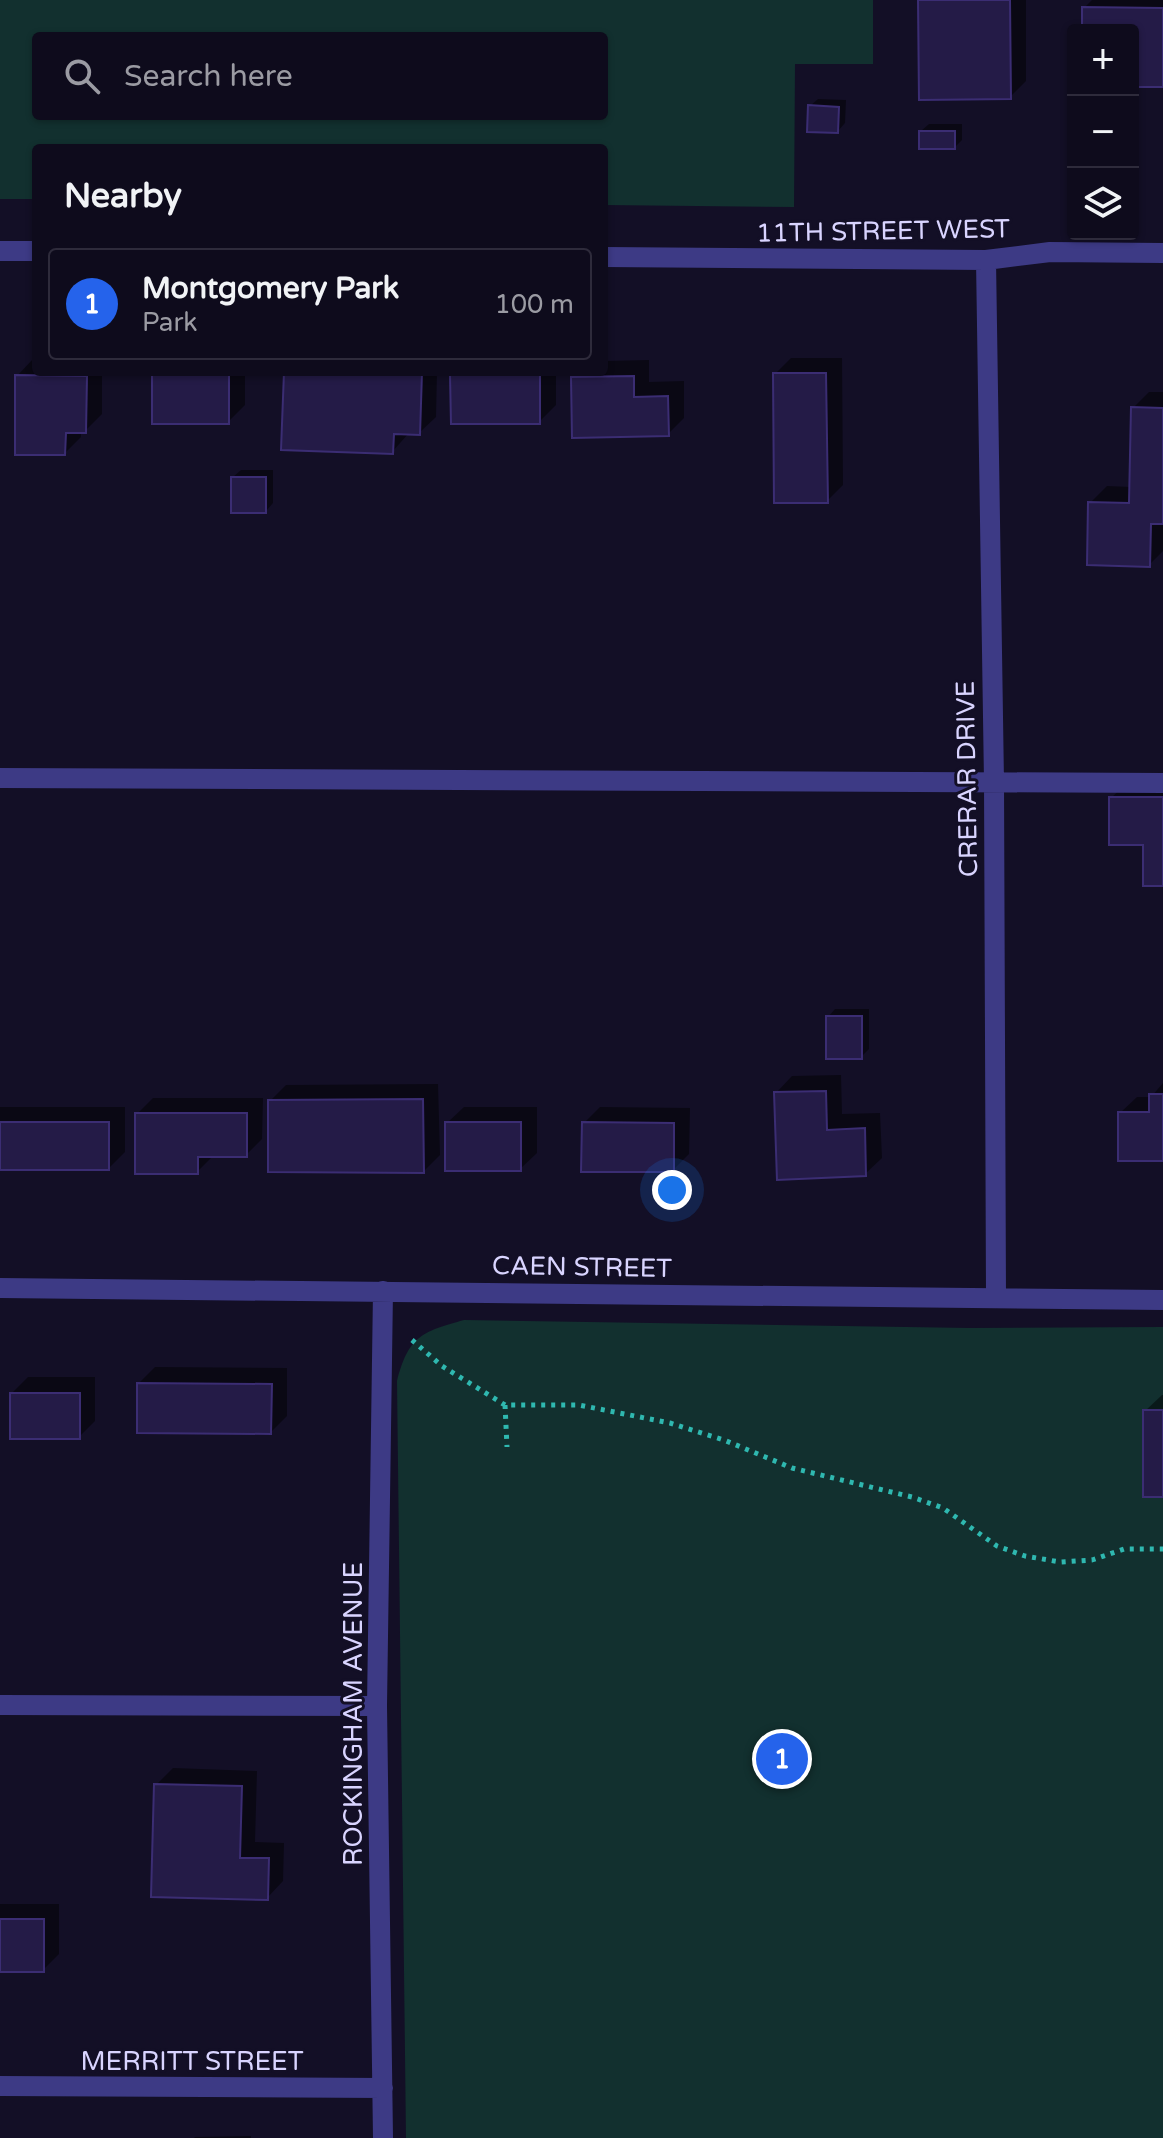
<!DOCTYPE html>
<meta charset="utf-8">
<style>
body{margin:0;font-family:"Varela Round",sans-serif;background:#1c1929;color:#f1f3f6}
.controls{position:absolute;right:24px;top:24px;display:grid;overflow:hidden;border-radius:8px;box-shadow:0 2px 6px #0004}
.controls button{width:72px;height:72px;display:grid;place-items:center;padding:0;border:0;border-bottom:2px solid #2e2b3b;background:#0e0b1c;color:#f1f3f6;font:40px sans-serif}
.you{position:absolute;left:672px;top:1190px;width:28px;height:28px;margin:-20px;border:6px solid #fff;border-radius:50%;background:#1a73e8;box-shadow:0 0 0 12px #1a73e833}
.badge{display:grid;place-items:center;width:52px;height:52px;border-radius:50%;background:#2563eb;color:#fff;font-size:26px;font-weight:700}
.pin{position:absolute;translate:-50% -50%;border:4px solid #fff;box-shadow:0 2px 8px #0006}
.list{margin:0;padding:0;list-style:none}
h2{display:flex;justify-content:space-between;align-items:center;height:104px;margin:0;padding:0 32px;font-size:34px}
h2 small{font-size:26px;font-weight:400;color:#9b9ba3}
.list li{display:grid;grid-template-columns:52px 1fr auto;gap:24px;align-items:center;box-sizing:border-box;height:112px;margin:0 16px 16px;padding:0 16px;border:2px solid #2e2b3b;border-radius:8px}
.list b{display:block;font-size:30px;white-space:nowrap}
.list p{margin:0;font-size:26px;white-space:nowrap;color:#9b9ba3}
.list em{font-size:26px;font-style:normal;color:#9b9ba3}
.icon{flex:none;width:44px;height:44px;fill:none;stroke:currentColor;stroke-width:2;stroke-linecap:round;stroke-linejoin:round}
.map{position:relative;flex:none;width:1163px;height:2138px;overflow:hidden}
.search{position:absolute;background:#0e0b1c;box-shadow:0 2px 6px #0004;left:32px;top:32px;width:576px;height:88px;display:flex;align-items:center;gap:20px;box-sizing:border-box;padding:0 28px;border-radius:8px;color:#9b9ba3;font-size:30px}
.panel{position:absolute;background:#0e0b1c;box-shadow:0 2px 6px #0004;left:32px;top:144px;width:576px;height:232px;border-radius:8px}
.map>svg:first-child{display:block}
.green{fill:#12302f;fill-rule:evenodd}
.shadow{fill:#0007}
.building{fill:#241b47;stroke:#3b2d73;stroke-width:2}
.lines{fill:none;stroke-linecap:round;stroke-linejoin:round}
.path{stroke:#2fb8b0;stroke-width:5;stroke-dasharray:4 6;stroke-linecap:butt}
.minor{stroke:#3d3a85;stroke-width:20}
.labels{text-anchor:middle;dominant-baseline:central;stroke-width:6;stroke-linejoin:round;paint-order:stroke}
.street-label{font-size:26px;fill:#d9d4ff;stroke:#130f26}
</style>
<div class="map">
<svg width="1163" height="2138" viewBox="0 0 1163 2138">
<rect width="100%" height="100%" fill="#130f26"/>
<!-- green -->
<path class="green" d="M 0,0 L 873,0 L 873,64 L 795,64 L 794,207 L 604,205 L 604,148 L 36,148 L 36,199 L 0,199 ZM 36,36 L 604,36 L 604,116 L 36,116 Z
M 464,1320 L 970,1328 L 1163,1327 L 1163,2138 L 406,2138 L 397,1381 C 409,1336 421,1332 464,1320 Z"/>
<!-- shadow -->
<path class="shadow" d="M 920,0 L 1026,0 L 1026,81 L 1010,97 Z
M 1092,0 L 1163,0 L 1163,85 L 1133,85 L 1133,30 L 1084,30 L 1084,8 Z
M 818,99 L 846,100 L 845,123 L 838,131 L 810,106 Z
M 929,124 L 962,124 L 962,140 L 955,147 L 921,131 Z
M 791,358 L 842,358 L 843,485 L 827,501 L 775,374 Z
M 33,359 L 36,359 L 36,372 L 102,372 L 102,414 L 85,431 L 81,431 L 81,437 L 65,453 L 17,376 Z
M 649,360 L 649,382 L 684,381 L 684,418 L 668,434 L 573,378 L 579,372 L 604,372 L 604,361 Z
M 158,372 L 245,372 L 245,405 L 228,422 L 154,376 Z
M 286,372 L 437,372 L 436,417 L 419,433 L 409,433 L 392,452 Z
M 456,372 L 556,372 L 556,405 L 539,422 L 452,376 Z
M 1149,392 L 1163,392 L 1163,551 L 1149,565 L 1090,503 L 1107,486 L 1131,487 L 1133,408 Z
M 241,470 L 273,470 L 273,503 L 266,511 L 233,477 Z
M 1128,782 L 1163,782 L 1163,884 L 1145,843 L 1111,798 Z
M 835,1009 L 869,1009 L 869,1049 L 861,1057 L 828,1017 Z
M 841,1075 L 842,1114 L 880,1113 L 882,1158 L 865,1174 L 776,1093 L 792,1076 Z
M 1163,1083 L 1163,1159 L 1120,1113 L 1137,1097 L 1151,1097 Z
M 438,1084 L 440,1155 L 424,1171 L 270,1101 L 286,1085 Z
M 153,1098 L 263,1098 L 262,1139 L 246,1155 L 214,1155 L 197,1172 L 137,1114 Z
M 0,1107 L 125,1107 L 125,1152 L 109,1168 L 0,1168 Z
M 464,1107 L 537,1107 L 537,1153 L 520,1169 L 447,1123 Z
M 600,1107 L 690,1108 L 689,1154 L 673,1170 L 584,1123 Z
M 155,1367 L 287,1368 L 287,1416 L 271,1432 L 139,1383 Z
M 28,1377 L 95,1377 L 95,1421 L 79,1437 L 12,1393 Z
M 1162,1395 L 1163,1395 L 1163,1495 L 1145,1411 Z
M 173,1768 L 257,1771 L 255,1842 L 284,1843 L 283,1881 L 267,1898 L 156,1785 Z
M 0,1904 L 59,1904 L 59,1954 L 43,1970 L 0,1970 Z
M 251,2136 L 251,2138 L 194,2138 L 195,2137 Z"/>
<!-- building -->
<path class="building" d="M 918,0 L 1010,0 L 1011,99 L 919,100 Z
M 1082,7 L 1163,8 L 1163,87 L 1133,87 L 1133,30 L 1082,30 Z
M 808,105 L 839,107 L 838,133 L 807,132 Z
M 919,131 L 955,131 L 955,149 L 919,149 Z
M 284,372 L 422,372 L 420,435 L 394,434 L 393,454 L 281,450 Z
M 773,373 L 826,373 L 828,503 L 774,503 Z
M 15,375 L 87,376 L 86,433 L 66,433 L 65,455 L 15,455 Z
M 152,375 L 229,375 L 229,424 L 152,424 Z
M 450,375 L 540,375 L 540,424 L 451,424 Z
M 634,376 L 634,397 L 668,396 L 669,436 L 572,438 L 571,377 Z
M 1131,407 L 1163,408 L 1163,524 L 1151,524 L 1150,567 L 1087,565 L 1088,502 L 1129,503 Z
M 231,477 L 266,477 L 266,513 L 231,513 Z
M 1109,797 L 1163,797 L 1163,886 L 1143,886 L 1143,845 L 1109,845 Z
M 826,1016 L 862,1016 L 862,1059 L 826,1059 Z
M 826,1091 L 827,1130 L 865,1128 L 866,1176 L 777,1180 L 774,1092 Z
M 1149,1094 L 1163,1094 L 1163,1161 L 1118,1161 L 1118,1112 L 1149,1112 Z
M 423,1099 L 424,1173 L 268,1172 L 268,1100 Z
M 135,1113 L 247,1113 L 247,1157 L 198,1157 L 198,1174 L 135,1174 Z
M 0,1122 L 109,1122 L 109,1170 L 0,1170 Z
M 445,1122 L 521,1122 L 521,1171 L 445,1171 Z
M 582,1122 L 674,1123 L 674,1172 L 581,1172 Z
M 137,1383 L 272,1384 L 271,1434 L 137,1433 Z
M 10,1393 L 80,1393 L 80,1439 L 10,1439 Z
M 1143,1410 L 1163,1410 L 1163,1497 L 1143,1497 Z
M 154,1784 L 242,1786 L 240,1858 L 269,1858 L 268,1900 L 151,1897 Z
M 0,1919 L 44,1919 L 44,1972 L 0,1972 Z"/>
<g class="lines">
<!-- path -->
<path class="path" d="M 412,1340 L 442,1366 L 505,1405 L 579,1405 L 670,1423 L 724,1440 L 792,1468 L 912,1497 L 943,1508 L 997,1546 L 1025,1556 L 1060,1562 L 1092,1560 L 1124,1549 L 1163,1549
M 505,1405 L 507,1447"/>
<!-- minor -->
<path class="minor" d="M 0,251 L 36,251
M 604,257 L 986,260 L 1050,252 L 1163,253
M 986,260 L 994,782 L 996,1298
M 0,778 L 1163,783
M 0,1288 L 1163,1300
M 383,1291 L 377,1706 L 383,2138
M 0,1705 L 377,1706
M 0,2086 L 383,2088"/>
</g>
<g class="labels">
<!-- street labels -->
<g class="street-label">
<text transform="translate(883 231) rotate(-1)">11TH STREET WEST</text>
<text transform="translate(967 779) rotate(-91)">CRERAR DRIVE</text>
<text transform="translate(582 1267) rotate(1)">CAEN STREET</text>
<text transform="translate(353 1714) rotate(-90)">ROCKINGHAM AVENUE</text>
<text x="192" y="2061">MERRITT STREET</text>
</g>
</g>
</svg>
<div class="controls">
<button>+</button>
<button>−</button>
<button><svg class="icon" aria-label="layers" viewBox="0 0 24 24"><path d="M12 4l9 5-9 5-9-5zM3 14l9 5 9-5"/></svg></button>
</div>
<div class="you"></div>
<div class="pin badge" style="left:782px;top:1759px">1</div>
<div class="search"><svg class="icon" aria-label="search" viewBox="0 0 24 24"><circle cx="10" cy="10" r="6"/><path d="M15 15l6 6"/></svg>Search here</div>
<section class="panel">
<h2>Nearby<small></small></h2>
<ul class="list">
<li><span class="badge">1</span><div><b>Montgomery Park</b><p>Park</p></div><em>100 m</em></li>
</ul>
</section>
</div>
